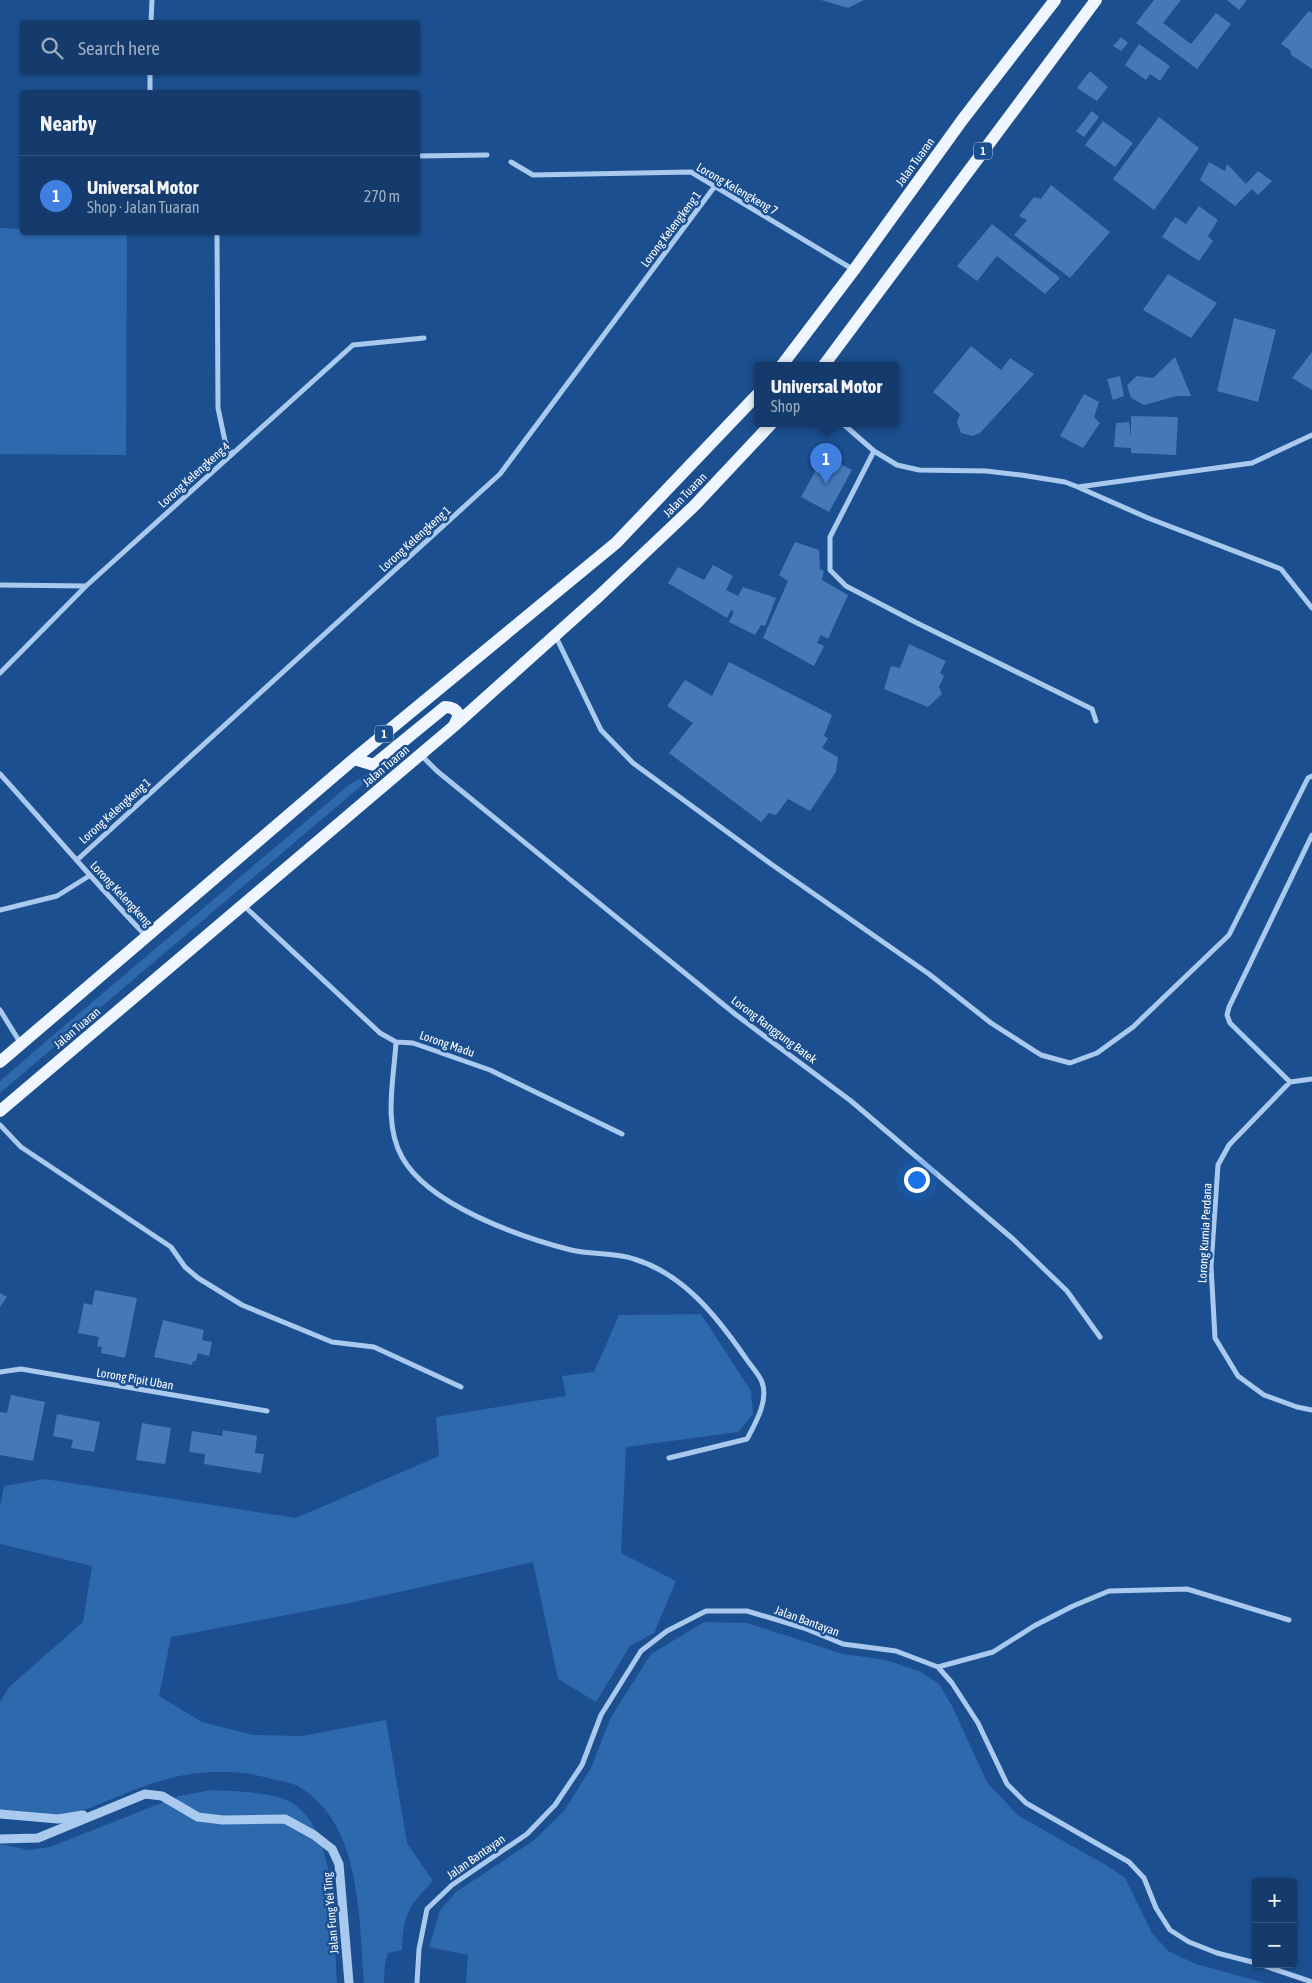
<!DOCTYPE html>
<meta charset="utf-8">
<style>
body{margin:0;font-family:"Asap Condensed",sans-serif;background:#1d4271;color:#f1f3f6}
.controls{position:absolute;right:15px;bottom:15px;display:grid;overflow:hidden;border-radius:5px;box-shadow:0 1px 4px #0004}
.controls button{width:45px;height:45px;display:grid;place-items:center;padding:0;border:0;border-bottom:1px solid #33557e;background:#143b6b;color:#f1f3f6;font:25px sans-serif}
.you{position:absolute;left:916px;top:1179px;width:18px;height:18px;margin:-12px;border:4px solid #fff;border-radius:50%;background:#1a73e8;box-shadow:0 0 0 8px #1a73e833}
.badge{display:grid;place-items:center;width:32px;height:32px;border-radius:50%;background:#ffd166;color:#fff;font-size:16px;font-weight:700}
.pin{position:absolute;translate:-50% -41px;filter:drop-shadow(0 1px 2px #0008)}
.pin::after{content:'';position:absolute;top:26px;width:18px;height:15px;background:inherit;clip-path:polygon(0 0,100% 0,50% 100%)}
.popup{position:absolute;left:754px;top:362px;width:145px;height:65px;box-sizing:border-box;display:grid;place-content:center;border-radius:5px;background:#143b6b;filter:drop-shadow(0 1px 4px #0005);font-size:16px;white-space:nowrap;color:#9dadc1}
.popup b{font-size:19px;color:#f1f3f6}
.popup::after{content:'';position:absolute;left:50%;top:100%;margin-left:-10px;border:10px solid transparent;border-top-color:#143b6b}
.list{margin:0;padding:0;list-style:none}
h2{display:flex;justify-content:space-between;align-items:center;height:65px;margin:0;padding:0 20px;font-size:21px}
h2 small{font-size:16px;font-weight:400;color:#9dadc1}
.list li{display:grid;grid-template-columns:32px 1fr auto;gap:15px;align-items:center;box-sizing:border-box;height:80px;padding:0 20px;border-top:1px solid #33557e}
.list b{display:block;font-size:19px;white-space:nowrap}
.list p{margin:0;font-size:16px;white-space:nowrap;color:#9dadc1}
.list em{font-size:16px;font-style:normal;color:#9dadc1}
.icon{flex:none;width:28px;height:28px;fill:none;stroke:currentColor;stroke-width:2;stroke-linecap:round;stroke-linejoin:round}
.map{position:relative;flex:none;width:1312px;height:1983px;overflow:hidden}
.search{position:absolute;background:#143b6b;box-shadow:0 1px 4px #0004;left:20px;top:20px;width:400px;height:55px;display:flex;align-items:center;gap:12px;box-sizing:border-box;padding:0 18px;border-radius:5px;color:#9dadc1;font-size:19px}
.panel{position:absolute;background:#143b6b;box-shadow:0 1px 4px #0004;left:20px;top:90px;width:400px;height:145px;border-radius:5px}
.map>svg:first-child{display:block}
.green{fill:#2e69ad}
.building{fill:#4478b7}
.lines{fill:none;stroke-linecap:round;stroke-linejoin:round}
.minor{stroke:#a9c9ee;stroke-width:5}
.tertiary{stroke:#a9c9ee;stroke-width:9}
.primary{stroke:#f0f6ff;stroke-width:12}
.labels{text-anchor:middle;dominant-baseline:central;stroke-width:5;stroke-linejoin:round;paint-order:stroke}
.shield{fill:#1b4f8f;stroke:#bbcadd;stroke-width:1}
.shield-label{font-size:11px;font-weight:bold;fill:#fff}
.street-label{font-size:12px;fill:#fff;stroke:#1b4f8f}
</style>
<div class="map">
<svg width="1312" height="1983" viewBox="0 0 1312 1983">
<rect width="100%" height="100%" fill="#1b4f8f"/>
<!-- green -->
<path class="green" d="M 0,228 L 22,229 L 22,232 L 127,233 L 126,455 L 0,454 Z
M 448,712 L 0,1093 L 0,1081 L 44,1043 L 350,784 L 373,771 L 437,717 Z
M 701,1314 L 751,1391 L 753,1414 L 738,1432 L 626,1447 L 621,1553 L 676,1581 L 654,1633 L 630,1646 L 596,1702 L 558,1679 L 533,1562 L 354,1602 L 171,1637 L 159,1696 L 202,1722 L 253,1735 L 302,1736 L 386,1720 L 407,1843 L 433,1881 C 409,1906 403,1914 402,1950 L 388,1953 L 385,1964 L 384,1983 L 364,1983 C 359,1920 362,1826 301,1788 C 294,1783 281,1781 272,1779 C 238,1769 202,1770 167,1779 C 106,1795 68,1831 0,1816 L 0,1702 L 9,1687 L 83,1622 L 92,1566 L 0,1544 L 0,1507 L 4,1486 L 45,1479 L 296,1518 L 439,1456 L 436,1417 L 566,1396 L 562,1376 L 594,1372 L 619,1315 Z
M 704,1622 L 747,1623 L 843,1654 L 886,1660 L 921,1672 L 939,1684 L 952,1706 L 988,1784 L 1019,1816 L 1106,1865 L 1125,1878 L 1152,1933 L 1168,1951 L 1196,1964 L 1265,1983 L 466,1983 L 468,1955 L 429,1947 L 440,1910 L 456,1892 L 533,1841 L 564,1811 L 591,1768 L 611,1717 L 651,1654 Z
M 212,1790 C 233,1791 277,1792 294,1804 C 338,1833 334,1934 337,1983 L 0,1983 L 0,1844 L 29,1850 L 50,1847 L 179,1796 Z"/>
<!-- building -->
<path class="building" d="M 821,0 L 864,0 L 848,8 Z
M 1154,0 L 1181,0 L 1163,23 L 1191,44 L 1216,13 L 1231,24 L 1197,69 L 1136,23 Z
M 1227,0 L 1247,0 L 1239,10 Z
M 1309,11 L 1312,13 L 1312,69 L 1290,54 L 1291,51 L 1281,44 Z
M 1121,37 L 1128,43 L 1121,51 L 1113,46 Z
M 1139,44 L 1170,66 L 1160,81 L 1150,74 L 1146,80 L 1125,65 Z
M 1090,71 L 1108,87 L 1097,101 L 1077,88 Z
M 1092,111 L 1099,117 L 1084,137 L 1076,131 Z
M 1159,117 L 1199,148 L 1154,210 L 1113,179 Z
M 1103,121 L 1133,143 L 1115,167 L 1085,145 Z
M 1209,162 L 1225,171 L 1227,164 L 1246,184 L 1258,171 L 1272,181 L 1258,195 L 1252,189 L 1235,206 L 1200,180 Z
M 1051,185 L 1110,232 L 1070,278 L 1014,235 L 1027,220 L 1019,216 L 1034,197 L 1041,199 Z
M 1199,206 L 1218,220 L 1208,236 L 1213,241 L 1199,261 L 1162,237 L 1175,217 L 1186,224 Z
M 992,224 L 1060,278 L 1045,294 L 997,256 L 977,281 L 957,266 Z
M 1168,274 L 1217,303 L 1191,338 L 1143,310 Z
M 1234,318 L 1276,330 L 1258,402 L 1217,391 Z
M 971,346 L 1001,370 L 1010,358 L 1034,374 L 980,433 L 972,436 L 961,433 L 957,422 L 960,414 L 933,392 Z
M 1312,352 L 1312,390 L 1292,378 Z
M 1175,357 L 1191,396 L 1177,396 L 1144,405 L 1131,398 L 1127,385 L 1137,376 L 1153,378 Z
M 1120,376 L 1124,396 L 1113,400 L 1107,379 Z
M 1084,394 L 1099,402 L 1094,417 L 1100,423 L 1083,448 L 1060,436 Z
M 1131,416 L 1178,417 L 1176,455 L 1131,453 L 1131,448 L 1114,447 L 1116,423 L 1129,422 L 1131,437 Z
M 824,455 L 852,470 L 829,512 L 801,497 Z
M 795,542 L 819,550 L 820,569 L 824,571 L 822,580 L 848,595 L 828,639 L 821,635 L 817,643 L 824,646 L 814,666 L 763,638 L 788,581 L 779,575 Z
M 713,565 L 733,576 L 726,590 L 738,596 L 743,587 L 776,598 L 765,626 L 761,625 L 755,635 L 729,622 L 734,612 L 731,610 L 727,618 L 668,583 L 678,567 L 704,580 Z
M 909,644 L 946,661 L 940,673 L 944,676 L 939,687 L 942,694 L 928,707 L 884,689 L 891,666 L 900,668 Z
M 729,662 L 832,715 L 824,736 L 828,738 L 822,748 L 838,757 L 836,772 L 810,811 L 788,799 L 776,815 L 769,813 L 761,822 L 669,753 L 693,723 L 667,706 L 685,680 L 712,696 Z
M 95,1290 L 137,1298 L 125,1358 L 101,1353 L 102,1347 L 97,1346 L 99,1337 L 78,1333 L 84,1303 L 92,1305 Z
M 0,1293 L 7,1297 L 0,1307 Z
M 163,1320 L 204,1330 L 202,1340 L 212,1342 L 209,1356 L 198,1353 L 196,1361 L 193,1361 L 192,1365 L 154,1357 Z
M 11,1395 L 45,1402 L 33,1461 L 0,1455 L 0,1412 L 7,1413 Z
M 57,1414 L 100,1422 L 94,1452 L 71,1448 L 73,1440 L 53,1436 Z
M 142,1423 L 171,1428 L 165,1464 L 136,1460 Z
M 223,1430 L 257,1436 L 255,1453 L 264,1454 L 261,1473 L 204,1464 L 205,1454 L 189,1452 L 192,1431 L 222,1436 Z"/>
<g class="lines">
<!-- minor -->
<path class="minor" d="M 151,22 L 152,0
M 150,92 L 150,72
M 418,156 L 487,155
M 511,162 L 533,175 L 691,172 L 854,270
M 217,232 L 218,408 L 225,441 L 232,454
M 842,423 L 874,451 L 897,465 L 919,470 L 986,471 L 1021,475 L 1065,482 L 1078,487 L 1252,463 L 1312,435
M 874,451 L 830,537 L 830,570 L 846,586 L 915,622 L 1092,709 L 1096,721
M 1080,488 L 1148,518 L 1281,569 L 1312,608
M 0,585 L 86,586
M 556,637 L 601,730 L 633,763 L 771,864 L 929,974 L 991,1023 L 1041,1055 L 1070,1063 L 1097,1053 L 1133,1027 L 1229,935 L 1308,778 L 1312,776
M 0,673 L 86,586 L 353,345 L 424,338
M 421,755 L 437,771 L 735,1014 L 851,1101 L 1013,1239 L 1067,1291 L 1100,1337
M 0,774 C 49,828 96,884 146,936
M 77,860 L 500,474 L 715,186
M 243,905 L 380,1033 L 396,1042 L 413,1043 L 490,1070 L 622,1134
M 0,910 L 57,896 L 89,876
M 0,1010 L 21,1044
M 396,1042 C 394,1079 383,1123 402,1157 C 428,1205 520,1237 571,1250 C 591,1255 614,1252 634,1259 C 684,1274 717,1317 745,1357 C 750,1365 759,1374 762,1382 C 769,1401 755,1424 747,1439 L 669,1458
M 1312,1079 L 1290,1082 L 1229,1145 L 1218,1165 L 1211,1266 L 1215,1338 L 1238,1376 L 1264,1395 L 1297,1407 L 1312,1410
M 1290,1082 L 1230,1023 L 1227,1015 L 1229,1007 L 1312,835
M 0,1125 L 21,1147 L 171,1247 L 185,1267 L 198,1278 L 242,1305 L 332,1342 L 374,1347 L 461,1387
M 0,1372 L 21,1369 L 267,1411
M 938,1667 L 993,1652 L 1034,1626 L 1073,1606 L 1109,1591 L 1187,1589 L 1289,1620
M 1259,1964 L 1312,1982
M 417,1983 L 419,1949 L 427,1909 L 452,1885 L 527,1834 L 555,1805 L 582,1765 L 601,1715 L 641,1651 L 667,1631 L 706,1611 L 747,1611 L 804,1628 L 843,1644 L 896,1651 L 938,1667 L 952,1683 L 978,1723 L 1007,1784 L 1026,1803 L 1129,1862 L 1144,1878 L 1156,1908 L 1170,1930 L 1189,1942 L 1217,1953 L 1256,1963"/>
<!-- tertiary -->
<path class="tertiary" d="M 0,1814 L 58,1819 L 83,1815
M 0,1839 L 38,1838 L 145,1794 L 162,1796 L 198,1817 L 223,1820 L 285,1819 L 314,1835 L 332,1849 L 339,1864 L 349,1983"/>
<!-- primary -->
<path class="primary" d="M 782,365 L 854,270 L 963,119 L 1055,0
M 824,365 L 1096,0
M 354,759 L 374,765 L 445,707 C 452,707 456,709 459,715 L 454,726
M 0,1062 L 354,759 L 616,543 L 757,395
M 0,1111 L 454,726 L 599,596 L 694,506 L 772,423"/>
</g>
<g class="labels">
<!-- shield labels -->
<g class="shield">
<rect x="974" y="142.5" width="18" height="17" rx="4"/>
<rect x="375" y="725.5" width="18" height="17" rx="4"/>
</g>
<g class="shield-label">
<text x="983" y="151">1</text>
<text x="384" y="734">1</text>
</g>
<!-- street labels -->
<g class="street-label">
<text transform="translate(915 162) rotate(-54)">Jalan Tuaran</text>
<text transform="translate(737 189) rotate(30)">Lorong Kelengkeng 7</text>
<text transform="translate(671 229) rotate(-53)">Lorong Kelengkeng 1</text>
<text transform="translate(194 475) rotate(-42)">Lorong Kelengkeng 4</text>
<text transform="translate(685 495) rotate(-46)">Jalan Tuaran</text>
<text transform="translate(415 539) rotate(-42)">Lorong Kelengkeng 1</text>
<text transform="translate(386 766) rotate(-40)">Jalan Tuaran</text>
<text transform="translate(115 811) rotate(-42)">Lorong Kelengkeng 1</text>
<text transform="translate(121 894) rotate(47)">Lorong Kelengkeng</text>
<text transform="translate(77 1028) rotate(-40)">Jalan Tuaran</text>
<text transform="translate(774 1030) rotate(37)">Lorong Ranggung Batek</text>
<text transform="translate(447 1044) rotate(19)">Lorong Madu</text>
<text transform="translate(1205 1233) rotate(-87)">Lorong Kurnia Perdana</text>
<text transform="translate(135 1379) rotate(10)">Lorong Pipit Uban</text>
<text transform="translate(807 1621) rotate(20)">Jalan Bantayan</text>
<text transform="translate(476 1857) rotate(-35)">Jalan Bantayan</text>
<text transform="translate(331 1913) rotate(-95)">Jalan Fung Yei Ting</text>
</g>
</g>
</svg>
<div class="controls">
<button>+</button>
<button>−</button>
</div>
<div class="you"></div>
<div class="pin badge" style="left:826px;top:484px;background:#3f7fe0">1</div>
<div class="popup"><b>Universal Motor</b>Shop</div>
<div class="search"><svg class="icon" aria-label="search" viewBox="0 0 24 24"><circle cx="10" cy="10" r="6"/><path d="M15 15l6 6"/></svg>Search here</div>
<section class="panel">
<h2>Nearby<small></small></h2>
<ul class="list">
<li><span class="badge" style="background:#3f7fe0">1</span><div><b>Universal Motor</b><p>Shop · Jalan Tuaran</p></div><em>270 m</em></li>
</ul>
</section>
</div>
